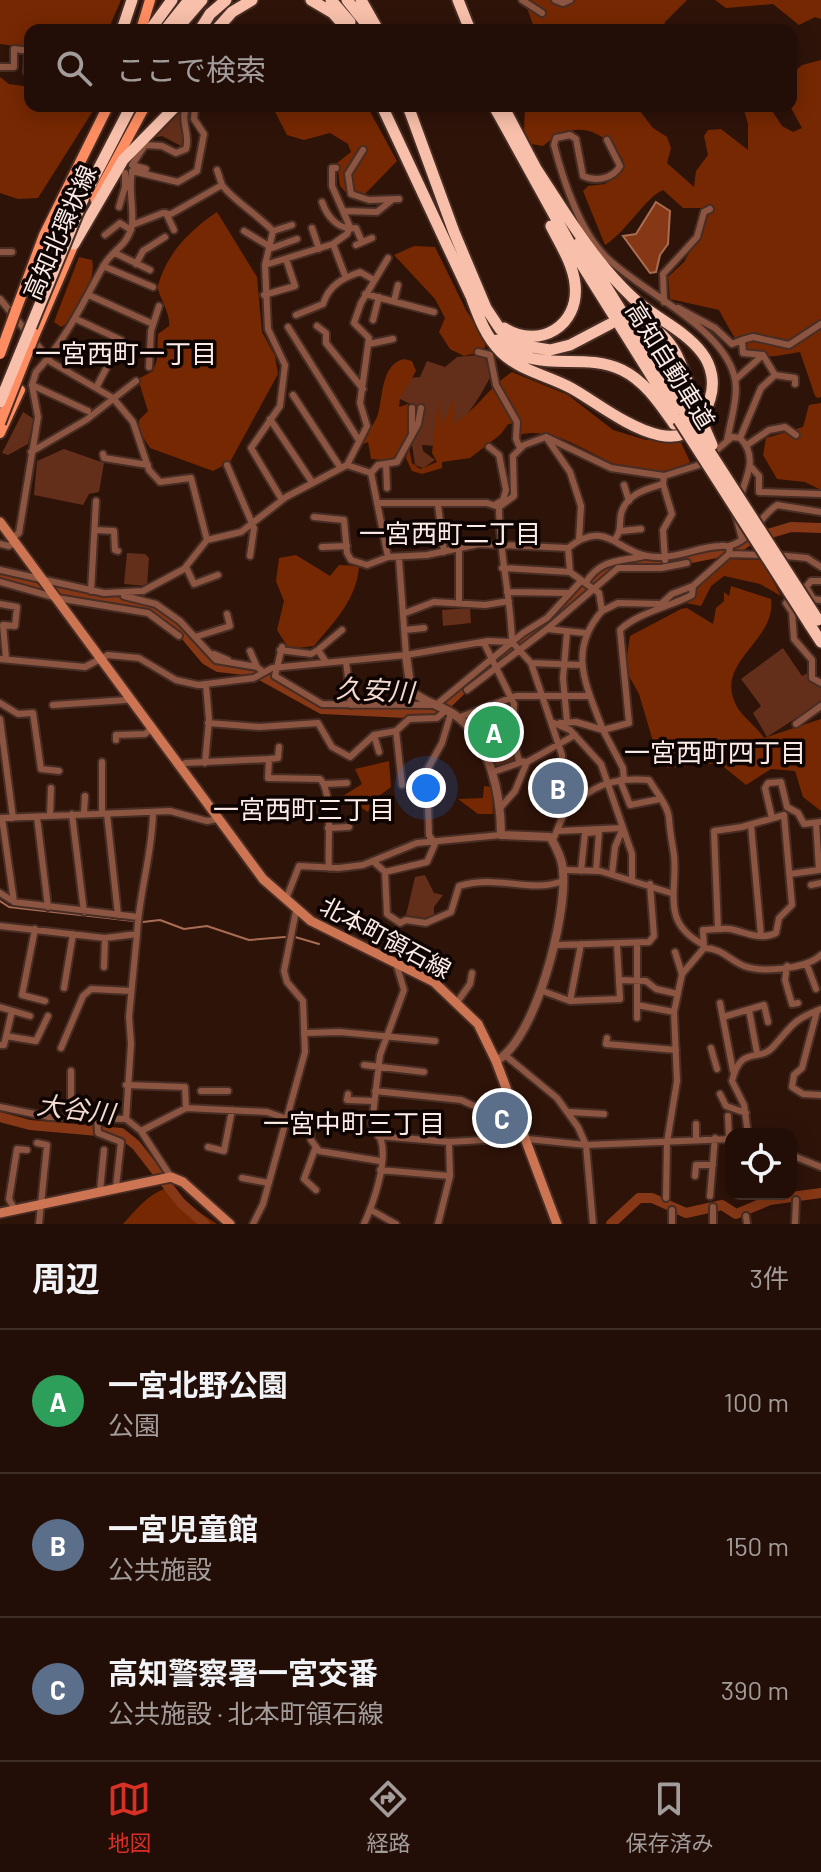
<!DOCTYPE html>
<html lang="ja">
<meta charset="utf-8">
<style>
body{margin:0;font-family:Barlow,"Noto Sans JP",sans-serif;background:#2a1711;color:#f1f3f6}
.controls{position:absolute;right:24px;bottom:24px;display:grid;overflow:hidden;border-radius:16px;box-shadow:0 4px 20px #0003}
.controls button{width:72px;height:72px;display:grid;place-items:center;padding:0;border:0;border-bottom:2px solid #3f2e28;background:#220e07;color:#f1f3f6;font:40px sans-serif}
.you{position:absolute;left:426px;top:788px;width:28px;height:28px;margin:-20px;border:6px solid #fff;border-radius:50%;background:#1a73e8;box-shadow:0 0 0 12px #1a73e833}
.badge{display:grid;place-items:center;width:52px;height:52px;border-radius:50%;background:#d93025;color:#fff;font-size:26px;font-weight:700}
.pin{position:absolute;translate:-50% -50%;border:4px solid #fff;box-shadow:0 2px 8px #0006}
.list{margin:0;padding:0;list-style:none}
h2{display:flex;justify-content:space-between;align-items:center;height:104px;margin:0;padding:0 32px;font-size:34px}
h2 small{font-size:26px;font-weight:400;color:#a29c9b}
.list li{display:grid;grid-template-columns:52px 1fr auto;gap:24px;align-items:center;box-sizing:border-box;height:144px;padding:0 32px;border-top:2px solid #3f2e28}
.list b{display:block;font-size:30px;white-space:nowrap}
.list p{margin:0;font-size:26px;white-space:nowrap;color:#a29c9b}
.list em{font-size:26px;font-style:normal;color:#a29c9b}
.icon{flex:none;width:44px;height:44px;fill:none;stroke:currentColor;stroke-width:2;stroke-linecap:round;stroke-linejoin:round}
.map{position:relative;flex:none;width:821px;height:1224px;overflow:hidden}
.search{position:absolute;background:#220e07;box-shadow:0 4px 20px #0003;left:24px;right:24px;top:24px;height:88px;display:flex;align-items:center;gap:20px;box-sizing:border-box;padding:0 28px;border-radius:16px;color:#a29c9b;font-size:30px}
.sheet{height:536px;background:#220e07}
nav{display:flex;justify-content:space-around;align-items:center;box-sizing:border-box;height:112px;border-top:2px solid #3f2e28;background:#220e07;font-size:22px;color:#a29c9b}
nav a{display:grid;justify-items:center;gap:4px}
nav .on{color:#d93025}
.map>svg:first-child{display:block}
.green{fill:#642f1a}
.forest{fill:#762802}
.water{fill:#863715;stroke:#a96d54;stroke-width:2}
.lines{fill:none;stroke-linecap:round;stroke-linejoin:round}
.stream{stroke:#a96d54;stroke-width:2}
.river{stroke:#863715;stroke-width:10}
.minor-casing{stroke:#472d24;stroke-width:10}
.tertiary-casing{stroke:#472d24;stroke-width:12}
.secondary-casing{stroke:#472d24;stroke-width:13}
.primary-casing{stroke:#472d24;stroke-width:14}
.motorway-casing{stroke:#472d24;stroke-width:15}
.minor{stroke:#8c5541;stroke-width:6}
.tertiary{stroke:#8c5541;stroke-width:8}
.secondary{stroke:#cd7553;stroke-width:9}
.primary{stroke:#ff8d61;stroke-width:10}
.motorway{stroke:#f8c0ab;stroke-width:11}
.primary-bridge-casing{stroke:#472d24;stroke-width:14;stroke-linecap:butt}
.motorway-bridge-casing{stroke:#472d24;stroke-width:15;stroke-linecap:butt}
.primary-bridge{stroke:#ff8d61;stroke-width:10}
.motorway-bridge{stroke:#f8c0ab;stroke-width:11}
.labels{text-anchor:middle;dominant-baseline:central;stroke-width:7;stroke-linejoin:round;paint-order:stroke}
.street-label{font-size:24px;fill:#fcece7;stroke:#0e0402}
.neighbourhood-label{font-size:26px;fill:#fcece7;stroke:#0e0402}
.water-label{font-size:26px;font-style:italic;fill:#f3dbd2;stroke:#0e0402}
</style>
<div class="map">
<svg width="821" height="1224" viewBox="0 0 821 1224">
<rect width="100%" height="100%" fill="#2e1309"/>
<!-- green -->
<path class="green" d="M 180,108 L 185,133 L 183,147 L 162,136 L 150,138 Z
M 478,355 L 490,357 L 489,365 L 494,370 C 475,406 467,418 436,446 L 422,445 L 423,451 L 435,460 L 423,468 L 415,465 L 411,438 L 423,410 L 398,398 L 409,378 L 420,377 L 427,361 L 445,367 L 457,357 Z
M 23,412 L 34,419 L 28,444 L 8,455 L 2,453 Z
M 64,449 L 104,463 L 99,492 L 89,494 L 83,505 L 34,495 L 37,461 Z
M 127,553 L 145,554 L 149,558 L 147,586 L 124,584 Z
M 470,608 L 471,623 L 443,626 L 442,610 Z
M 783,648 L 802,676 L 808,673 L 821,686 L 821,702 L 767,737 L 753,713 L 761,706 L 741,679 Z
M 509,701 L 512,746 L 517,760 L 498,768 L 466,720 Z
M 425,875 L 434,893 L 443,895 L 434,907 L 434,920 L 406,915 L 415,877 Z"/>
<!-- forest -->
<path class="forest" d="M 0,0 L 121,0 L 108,30 L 30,30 L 30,48 L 0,44 Z
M 518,0 L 687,0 L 665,22 L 663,30 L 535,30 L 527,8 Z
M 715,0 L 821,0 L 821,19 L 815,17 L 799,25 L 773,4 L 726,8 Z
M 821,60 L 821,397 L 818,398 L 815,396 L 800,352 C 747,362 745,358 719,310 L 670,299 L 668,277 L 684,262 L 707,219 L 704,208 L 683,208 L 663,190 C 645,198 627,231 605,245 L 583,191 L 588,186 L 605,184 L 622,172 L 623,160 C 602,127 574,119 543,146 L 531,144 L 524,130 L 525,106 L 636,106 L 653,128 L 667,137 L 671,148 L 667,163 L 694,187 L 696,171 L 708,155 L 704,136 L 708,130 L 721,129 L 748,150 L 748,124 L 743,106 L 769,106 L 782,126 L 793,132 L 802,128 L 790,106 L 791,75 L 802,65 Z
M 0,77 L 9,84 L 30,87 L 30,106 L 96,106 L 38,198 L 18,199 L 0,193 Z
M 272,106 L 367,106 L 397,161 L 364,195 L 349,196 L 340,186 L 337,163 L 351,152 L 348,144 L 330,133 L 304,140 L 287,135 Z
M 217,212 L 257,277 L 262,332 L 275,356 L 278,374 L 230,462 L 213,471 L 150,448 L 139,431 L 139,420 L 148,411 L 138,379 L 153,371 L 157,360 L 158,334 L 169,326 C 171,312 156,293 158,285 C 168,252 189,231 217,212 Z
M 414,246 L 435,247 L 466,310 L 486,341 L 484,351 L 464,356 L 450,349 L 439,332 L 445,318 L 435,299 L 394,255 Z
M 79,257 L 92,260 C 97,277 77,319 61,327 L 54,322 Z
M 404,359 L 412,361 L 416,371 L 400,398 L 399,407 L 408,404 C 412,428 409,444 393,461 L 371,459 L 368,442 L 361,445 L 361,442 C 366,433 375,424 378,414 C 383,397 381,364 404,359 Z
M 512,372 L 568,395 L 613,430 L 646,440 L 680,440 L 690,462 C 623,502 577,419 518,435 L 518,423 L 508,424 L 501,434 L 470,458 L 442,462 L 442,468 L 422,474 L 412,471 L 406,458 L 409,448 L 412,463 L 420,469 L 437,462 L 432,453 L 438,399 L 442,427 L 454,397 L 453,424 C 476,411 489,387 512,372 Z
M 821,403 L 821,490 L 805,482 L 777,479 L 763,455 L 766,438 L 803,427 L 809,405 Z
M 296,555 L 330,576 L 339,565 L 359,566 C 357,599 334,622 314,646 L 289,649 L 277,630 L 284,601 L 276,581 L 279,558 Z
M 727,559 L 762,560 L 781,596 L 760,584 L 724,576 L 711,586 L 701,606 L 686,603 L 694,596 L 695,586 Z
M 731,586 L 771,599 C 777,643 709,663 739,710 C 746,720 757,727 764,738 L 821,719 L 821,811 L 803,797 L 795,771 L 771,769 L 746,785 L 719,763 L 668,768 L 657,755 L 639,694 L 625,669 L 630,636 L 681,609 L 687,608 L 713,624 L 716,608 L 724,601 L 724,592 L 729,596 Z
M 389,761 L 391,787 L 375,799 L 368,812 L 343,796 L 362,784 L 355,769 Z
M 484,786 L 492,787 L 493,814 L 478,814 L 458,799 L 483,798 Z
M 164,1189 L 217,1224 L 123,1224 C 135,1211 146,1196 164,1189 Z"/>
<!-- water -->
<path class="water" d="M 656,202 L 670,211 L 668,244 L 660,255 L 656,272 L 650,273 L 623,236 L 636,234 Z"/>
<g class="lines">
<!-- stream -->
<path class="stream" d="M 0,901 L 9,907 L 143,922 L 160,920 L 184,929 L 207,926 L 249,940 L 285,937
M 295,937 L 319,944"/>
<!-- river -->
<path class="river" d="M 0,577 L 35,588 L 152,608 L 180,629 L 206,660 L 218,667 L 253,671 L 322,709 L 427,714 L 448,703 L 486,666 L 545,623 L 607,566 L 625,560 L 671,562 L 736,549 L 751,539 L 791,527 L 821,528
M 0,1117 L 30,1125 L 121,1133 L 136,1145 L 181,1203 L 205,1224
M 611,1224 L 639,1198 L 652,1198 L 686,1213 L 722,1205 L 736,1214 L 770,1200 L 821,1193"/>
<!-- minor casing -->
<g class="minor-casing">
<path id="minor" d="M 522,0 L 542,13
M 555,0 L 563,3 L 570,0
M 0,67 L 14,67 L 14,49 L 30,51
M 27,72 L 28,51
M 607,140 L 620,166 C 613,179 595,182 583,176 L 576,139 L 570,135 L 556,138 L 554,145 C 563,180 580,231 605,256 C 641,292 720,325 734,375 C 740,393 730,422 727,441
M 363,150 L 348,174 L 351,194 L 369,200 L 399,199
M 146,169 L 132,165 L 145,145 L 162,146 L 176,153 L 186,149 C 191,134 179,120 187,106
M 125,173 L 125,187 L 129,187
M 222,185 C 234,201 257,214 273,231 L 265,265
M 322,202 C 327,216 338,231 356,228 L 362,242
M 119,207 L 125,187
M 344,211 L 377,212 L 392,200
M 166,213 L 174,230
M 132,225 C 134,206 128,190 132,171 L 178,182 L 197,171 L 204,134 L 194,119 L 195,106
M 312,228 L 319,249
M 244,231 L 272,248 L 297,239
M 273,231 L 292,225
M 105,235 L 120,223 L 131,230
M 333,244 L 347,234 L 350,227 L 332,186 L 332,168 L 336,168
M 356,245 L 372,238
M 0,252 L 12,252
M 115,253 L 150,270
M 136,264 L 143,251 L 165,237
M 103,266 L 153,287
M 365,294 L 434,312
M 264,295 L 295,286 L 286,259
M 91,296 L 153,324
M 0,299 L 51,362 L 113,398 L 133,422 L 149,470 L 160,482 L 191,478 L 207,540
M 394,301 L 398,285
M 664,302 L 663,274 L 697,237 L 704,212 L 710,209
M 678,308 L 715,328 L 732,344 L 742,340
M 296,315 L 323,304 C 329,285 343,278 360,272 L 374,280
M 76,319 L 121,340 L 96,388
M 373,320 L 379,297
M 317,326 L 326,333 L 326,343 L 363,389
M 288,327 L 358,439
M 369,344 L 393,339
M 478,352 L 490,355 L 496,385 L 517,422 L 516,439 L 520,448
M 763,355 L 775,375 L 795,378 L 795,384
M 149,367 L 151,331 L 159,306
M 736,379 L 763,355 L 743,353 L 742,340 L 753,337 L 789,345 L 821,324
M 32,385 L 88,411
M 293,395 L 340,467
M 412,408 L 412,432
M 270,419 L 312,482
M 546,437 L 611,468 L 664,476 L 699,465 L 732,437 L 740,438 C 758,456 747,476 740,497
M 740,438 L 761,388 L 775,375
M 747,445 L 769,430 L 785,427 L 796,435
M 489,447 L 499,455 L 506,490 L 503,500 L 496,504
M 31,452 L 86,420 L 136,381
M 103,454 L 104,458 L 148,465
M 386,464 L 387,488
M 227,465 L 254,528 L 250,556
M 347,465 L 367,426 L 360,403 L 369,338 L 354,323 L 361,303 L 388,258
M 751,467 L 759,476 L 759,492 L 820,494
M 371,473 L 378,465 L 397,462 L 418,424 L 421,408
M 663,484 L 672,514 L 663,530 L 665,560
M 624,485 L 629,501
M 282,500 L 251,448 L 280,406 L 285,365 L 268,329 L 265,265 L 333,244 L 346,278
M 379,503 L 487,503 L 499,507 C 499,553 511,596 512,642
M 438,505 L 444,552
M 499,507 L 514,496 L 513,456 L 524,445 L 546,437 L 570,472 L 581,506 L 579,540
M 735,512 L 742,539
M 314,517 L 344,520 L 347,553 L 351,560 L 367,565 L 388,557
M 95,530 L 114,531 L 115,550 L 118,551
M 621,531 L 641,529
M 12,538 L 19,533 L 38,417 L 32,385 L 36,372 C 66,340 83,302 104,265 C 113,249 128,246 132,225 L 163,213 L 171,214 L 222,185 L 217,170
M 615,539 C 622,530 619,524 621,514 C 626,494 646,489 663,484 L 664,476
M 0,544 L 9,546 L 15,542
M 322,547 L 347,546
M 729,554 L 765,555
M 776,555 L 807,558 L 821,567
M 399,559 L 406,655
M 186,567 L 194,584 L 218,575
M 502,568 L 570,572
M 0,570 L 104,593 L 143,591 L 184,569 L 207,540 L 241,532 L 286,497 L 347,465 L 371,473 L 388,557 L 427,555 L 479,544 L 568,548
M 821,581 L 811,581 L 806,587 L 813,599 L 821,600
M 0,582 L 57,598 L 148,613 L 179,636
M 586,582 C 602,558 619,562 644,556
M 693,586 L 692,595 C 669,607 637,613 620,630 L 629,723 L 603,730 C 586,685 567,651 602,611 L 599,593 L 570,572 L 568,548 C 605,519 616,550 647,556 C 673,561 695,547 720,546 C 728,545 725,548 732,545 C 753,538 760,516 777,505 L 821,512
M 806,587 L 786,603 L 792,612 L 794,639 L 812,660 L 812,678 L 821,683
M 91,591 L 96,501
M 507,592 L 570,593
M 124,596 L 156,604 L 180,621 L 216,660 L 257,667 L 262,671
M 459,603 L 459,548
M 0,604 L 17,607 L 15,626 L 3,625 L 6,658
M 602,611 L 618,603 L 661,604 L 672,594 L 693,586 L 729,554 L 730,547
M 405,613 L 434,602 L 485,605 L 509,601
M 547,629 L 618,568 L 661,568 L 687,563
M 405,630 L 424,628
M 195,637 L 230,626 L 227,614
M 484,643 L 514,704 L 513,738 L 519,761 L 527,762 L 575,735
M 282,647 L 275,676 L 322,704 L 436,705 L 523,633 L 547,618 L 581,581
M 280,650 L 311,654 L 318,650
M 250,651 L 257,667
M 214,654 L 228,660
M 0,659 L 85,667 L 108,655 L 139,658 L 176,680 L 198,685 L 254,678 L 272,668 L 406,655 L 488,641 L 512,642 L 531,663 L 562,755 L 564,813 L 553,840
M 346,661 L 351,705
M 326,662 L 318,650 L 342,630
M 531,663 L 581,665
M 467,690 L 547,629 L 585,633
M 0,703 L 18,714 L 33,713 L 41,769 L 59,771
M 53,705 L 126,700 L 130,697
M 458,718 L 516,696 L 590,696
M 0,719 L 13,818
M 567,722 L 563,678 L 567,632
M 208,723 L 259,727 L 318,723 L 332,747 L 350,757 L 374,735 L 396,731 L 409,719 L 437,718 L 446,710
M 554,723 L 570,730 L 601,764 L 632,854 L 632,879
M 560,723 L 576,722 L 603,730 L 623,768 L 624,780
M 796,724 L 821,706
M 396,731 L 402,785
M 374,735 L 379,752
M 116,740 L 116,735 L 145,734 L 152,728
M 269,759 L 278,758 L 279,747
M 205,763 L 209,720 L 206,685
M 180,766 L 185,763 L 269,759 L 268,778 L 320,779 C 334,793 327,847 329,868
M 493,772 L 522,762
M 620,780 L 630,805 L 660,799
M 325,784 L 347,783
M 501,807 L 515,791 L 527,762
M 84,813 L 85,796
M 564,813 C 590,786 612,777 649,780 C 655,790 669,807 669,819 C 670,832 672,842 674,855 C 678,891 660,921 702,944
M 72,814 L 84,912
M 102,814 L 102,762
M 107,814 L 118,915
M 50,816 L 51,788
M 37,817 L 48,907
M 0,818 L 170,811 L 207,821 L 218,819
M 2,818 L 14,902 L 138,917
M 772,818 L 765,788 L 768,783 L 781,782 L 787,807 L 798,813 L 804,824 L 821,822
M 751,825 L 761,936
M 328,828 L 349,827
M 558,831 L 623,828 L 615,847 L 612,874
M 373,861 L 385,872 L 387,914 L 400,923 L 406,920 L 426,923 L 451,912 L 459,886 C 500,874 528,894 563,881
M 564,870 L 600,871 L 671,893
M 581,871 L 585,833 L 599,832 L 596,871
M 385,872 L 427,862 L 435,844 L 429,835 L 427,770 L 442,743 L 451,713
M 790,874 L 819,870 L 816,823
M 811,885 L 821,883
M 0,893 L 11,900
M 286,899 L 299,866 L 339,868 L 363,865 L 417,843 L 501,835
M 0,926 L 105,938 L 137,934 C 139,893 152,855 153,814
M 35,929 L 22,995 L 45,1001
M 557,945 L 649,942 L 654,936 L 650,884
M 704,948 C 722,948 729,960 744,966 C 763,973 806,969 821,955
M 675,952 L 682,974
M 807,965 L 816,989
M 787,966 L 785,980 L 792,1004 L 798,1003
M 104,967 L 105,938
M 619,980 L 646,981 L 656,989 L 678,994
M 64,988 L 73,934
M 540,990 L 570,1001 L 620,999 L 617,945
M 458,1001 L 470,984 L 472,973
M 570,1001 L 581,944
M 720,1003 L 733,1071
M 637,1005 L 674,1012
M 0,1007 L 30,1016
M 749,1010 L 757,1053
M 817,1011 L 802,1068 L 794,1075 L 792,1087 L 803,1094 L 821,1095
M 723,1017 L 764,1005 L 768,1022
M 637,1018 L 637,943
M 304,1033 L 340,1032 L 435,1041
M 6,1036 L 36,1041 L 48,1016
M 607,1038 L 606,1044 L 676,1050
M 0,1045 L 4,1045 L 12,1011
M 61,1048 L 83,996 L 91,989 L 131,991
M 711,1048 L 717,1069
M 506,1056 L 557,1098 L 578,1127 L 586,1145 L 593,1224
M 364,1065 L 424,1072
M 126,1085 L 185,1087 L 186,1108
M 201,1091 L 228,1091
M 375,1091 L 461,1100 L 485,1111 L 515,1114
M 348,1094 L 347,1100 L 374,1101
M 720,1094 L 726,1106 L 746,1113
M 0,1107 L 49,1117 L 126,1119 L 141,1131 L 171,1177
M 569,1112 L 604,1114
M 728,1116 L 729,1139
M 71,1118 L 71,1071
M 97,1118 L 98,1133 L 121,1142 L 116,1187
M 126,1119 L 131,1044 L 129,1017 L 137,934
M 141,1131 L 186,1108 L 267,1112 L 310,1127 L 311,1140 L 319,1151 L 380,1161
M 748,1134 L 744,1105 L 732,1081 C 741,1044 759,1063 773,1047 C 792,1026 792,1020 821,1009
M 378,1136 L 449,1142 L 518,1138 L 586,1145 L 731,1139
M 696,1138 L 696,1124
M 37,1143 L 47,1145 L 39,1224
M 208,1147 L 224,1151 L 232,1110
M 315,1149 L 304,1179 L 316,1190
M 791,1155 L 821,1167
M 380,1170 L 450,1176
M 695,1176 L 696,1165 L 713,1165
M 242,1178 L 269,1183
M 100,1191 L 104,1150
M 710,1196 L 715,1138
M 666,1198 L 667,1142 L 677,1081 L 674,1012 L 682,974 L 704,948 L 703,930 C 712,930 722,928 730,929 C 746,932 760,941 776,933 L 779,918 L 792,905 L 784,815 L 742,827 L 714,831 L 718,929
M 713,1207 L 713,1224
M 15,1210 L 9,1199 L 17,1149 L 27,1150
M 371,1210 L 396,1224
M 672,1210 L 672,1224
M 746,1216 L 747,1224
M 253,1224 L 263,1204 L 305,1052 L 303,1001 L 287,982 L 284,971 L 296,911
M 364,1224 C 373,1204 388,1162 381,1140 C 378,1132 373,1133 372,1123 L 380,1055 L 404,990 L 396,963
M 438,1224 L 450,1176 L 449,1142
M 795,1224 L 796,1200"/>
</g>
<!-- tertiary casing -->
<g class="tertiary-casing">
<path id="tertiary" d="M 406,655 L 411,691 C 424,702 442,706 455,715 C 490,740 501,795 501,835 L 550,837 C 556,846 563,861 563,872 C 567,915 536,1040 496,1061"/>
</g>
<!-- secondary casing -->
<g class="secondary-casing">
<path id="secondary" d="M 0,522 L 263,879 L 311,921 L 434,982 L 478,1024 L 496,1061 L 557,1224
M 0,1213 L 171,1177 L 183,1182 L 230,1224"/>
</g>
<!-- primary casing -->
<g class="primary-casing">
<path id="primary" d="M 141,30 L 150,0
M 95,199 L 145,106
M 16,310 L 44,235 L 108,106
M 35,334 L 76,239
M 0,433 L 20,390"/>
</g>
<!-- motorway casing -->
<g class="motorway-casing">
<path id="motorway" d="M 311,0 L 333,13 L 348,30
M 331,0 L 350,22
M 347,0 L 371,30
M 361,0 L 378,30
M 458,0 L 470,30
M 122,30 L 132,0
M 150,30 L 172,0
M 165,30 L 189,0
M 176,30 L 202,0
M 200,30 L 210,14 L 226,0
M 216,30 L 232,12 L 252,0
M 382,106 L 475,305
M 408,106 L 454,232 L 486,308 L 500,329 L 520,345 L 550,350 L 570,345 L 610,324
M 494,106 L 579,260 L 674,412
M 503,106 L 540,176
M 84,197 L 131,106
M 579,243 L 686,415
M 74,244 L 123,160 L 176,106
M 472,299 C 479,318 486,337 501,352 C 520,371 547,375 571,388 C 608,408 687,479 710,399 C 715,383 712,366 702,353 C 684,329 652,317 631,296 C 593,260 565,213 537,170
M 636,322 C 677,330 684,374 696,408
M 504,328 C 539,350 580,326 575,284 C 573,264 560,244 551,226
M 497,340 C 538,377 579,350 622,370 C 645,381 660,404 674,424
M 810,625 L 821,642"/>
</g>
<!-- minor -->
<use href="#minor" class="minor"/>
<!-- tertiary -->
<use href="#tertiary" class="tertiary"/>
<!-- secondary -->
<use href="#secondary" class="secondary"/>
<!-- primary -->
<use href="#primary" class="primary"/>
<!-- motorway -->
<use href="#motorway" class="motorway"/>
<!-- primary-bridge casing -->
<g class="primary-bridge-casing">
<path id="primary-bridge" d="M 0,354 L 16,310
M 0,423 L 35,334"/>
</g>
<!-- motorway-bridge casing -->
<g class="motorway-bridge-casing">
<path id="motorway-bridge" d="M 0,402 L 84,197
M 696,408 L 712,445
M 686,415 L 818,620
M 679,420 L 810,625"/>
</g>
<!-- primary-bridge -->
<use href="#primary-bridge" class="primary-bridge"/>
<!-- motorway-bridge -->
<use href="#motorway-bridge" class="motorway-bridge"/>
</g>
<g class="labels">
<!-- street labels -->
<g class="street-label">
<text transform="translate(59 232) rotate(-66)">高知北環状線</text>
<text transform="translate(671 365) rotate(58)">高知自動車道</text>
<text transform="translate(386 937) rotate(28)">北本町領石線</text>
</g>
<!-- neighbourhood labels -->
<g class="neighbourhood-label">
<text x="126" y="352">一宮西町一丁目</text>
<text x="450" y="532">一宮西町二丁目</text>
<text x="715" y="751">一宮西町四丁目</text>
<text x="304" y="808">一宮西町三丁目</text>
<text x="354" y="1122">一宮中町三丁目</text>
</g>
<!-- water labels -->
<g class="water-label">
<text transform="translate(375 689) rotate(3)">久安川</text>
<text transform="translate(76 1108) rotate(7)">大谷川</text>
</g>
</g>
</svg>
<div class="controls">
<button><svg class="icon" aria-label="locate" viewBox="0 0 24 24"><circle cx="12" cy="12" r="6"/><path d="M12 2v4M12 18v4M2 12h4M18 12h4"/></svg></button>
</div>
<div class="you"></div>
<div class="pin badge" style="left:494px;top:732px;background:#2e9e5b">A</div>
<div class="pin badge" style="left:558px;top:788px;background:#5c6f8a">B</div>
<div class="pin badge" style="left:502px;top:1118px;background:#5c6f8a">C</div>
<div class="search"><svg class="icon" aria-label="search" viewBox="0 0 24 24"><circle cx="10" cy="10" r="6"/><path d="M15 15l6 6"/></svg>ここで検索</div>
</div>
<section class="sheet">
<h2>周辺<small>3件</small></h2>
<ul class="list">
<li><span class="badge" style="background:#2e9e5b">A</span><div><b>一宮北野公園</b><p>公園</p></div><em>100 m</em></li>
<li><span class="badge" style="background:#5c6f8a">B</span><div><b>一宮児童館</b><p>公共施設</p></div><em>150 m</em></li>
<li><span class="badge" style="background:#5c6f8a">C</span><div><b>高知警察署一宮交番</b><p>公共施設 · 北本町領石線</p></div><em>390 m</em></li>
</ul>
</section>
<nav>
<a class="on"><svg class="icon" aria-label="map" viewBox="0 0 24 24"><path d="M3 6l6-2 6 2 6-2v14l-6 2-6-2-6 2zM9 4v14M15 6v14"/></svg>地図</a>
<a><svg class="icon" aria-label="directions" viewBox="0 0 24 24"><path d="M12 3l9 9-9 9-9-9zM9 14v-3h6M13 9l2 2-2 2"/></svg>経路</a>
<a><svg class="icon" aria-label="saved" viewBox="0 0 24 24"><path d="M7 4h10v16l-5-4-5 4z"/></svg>保存済み</a>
</nav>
